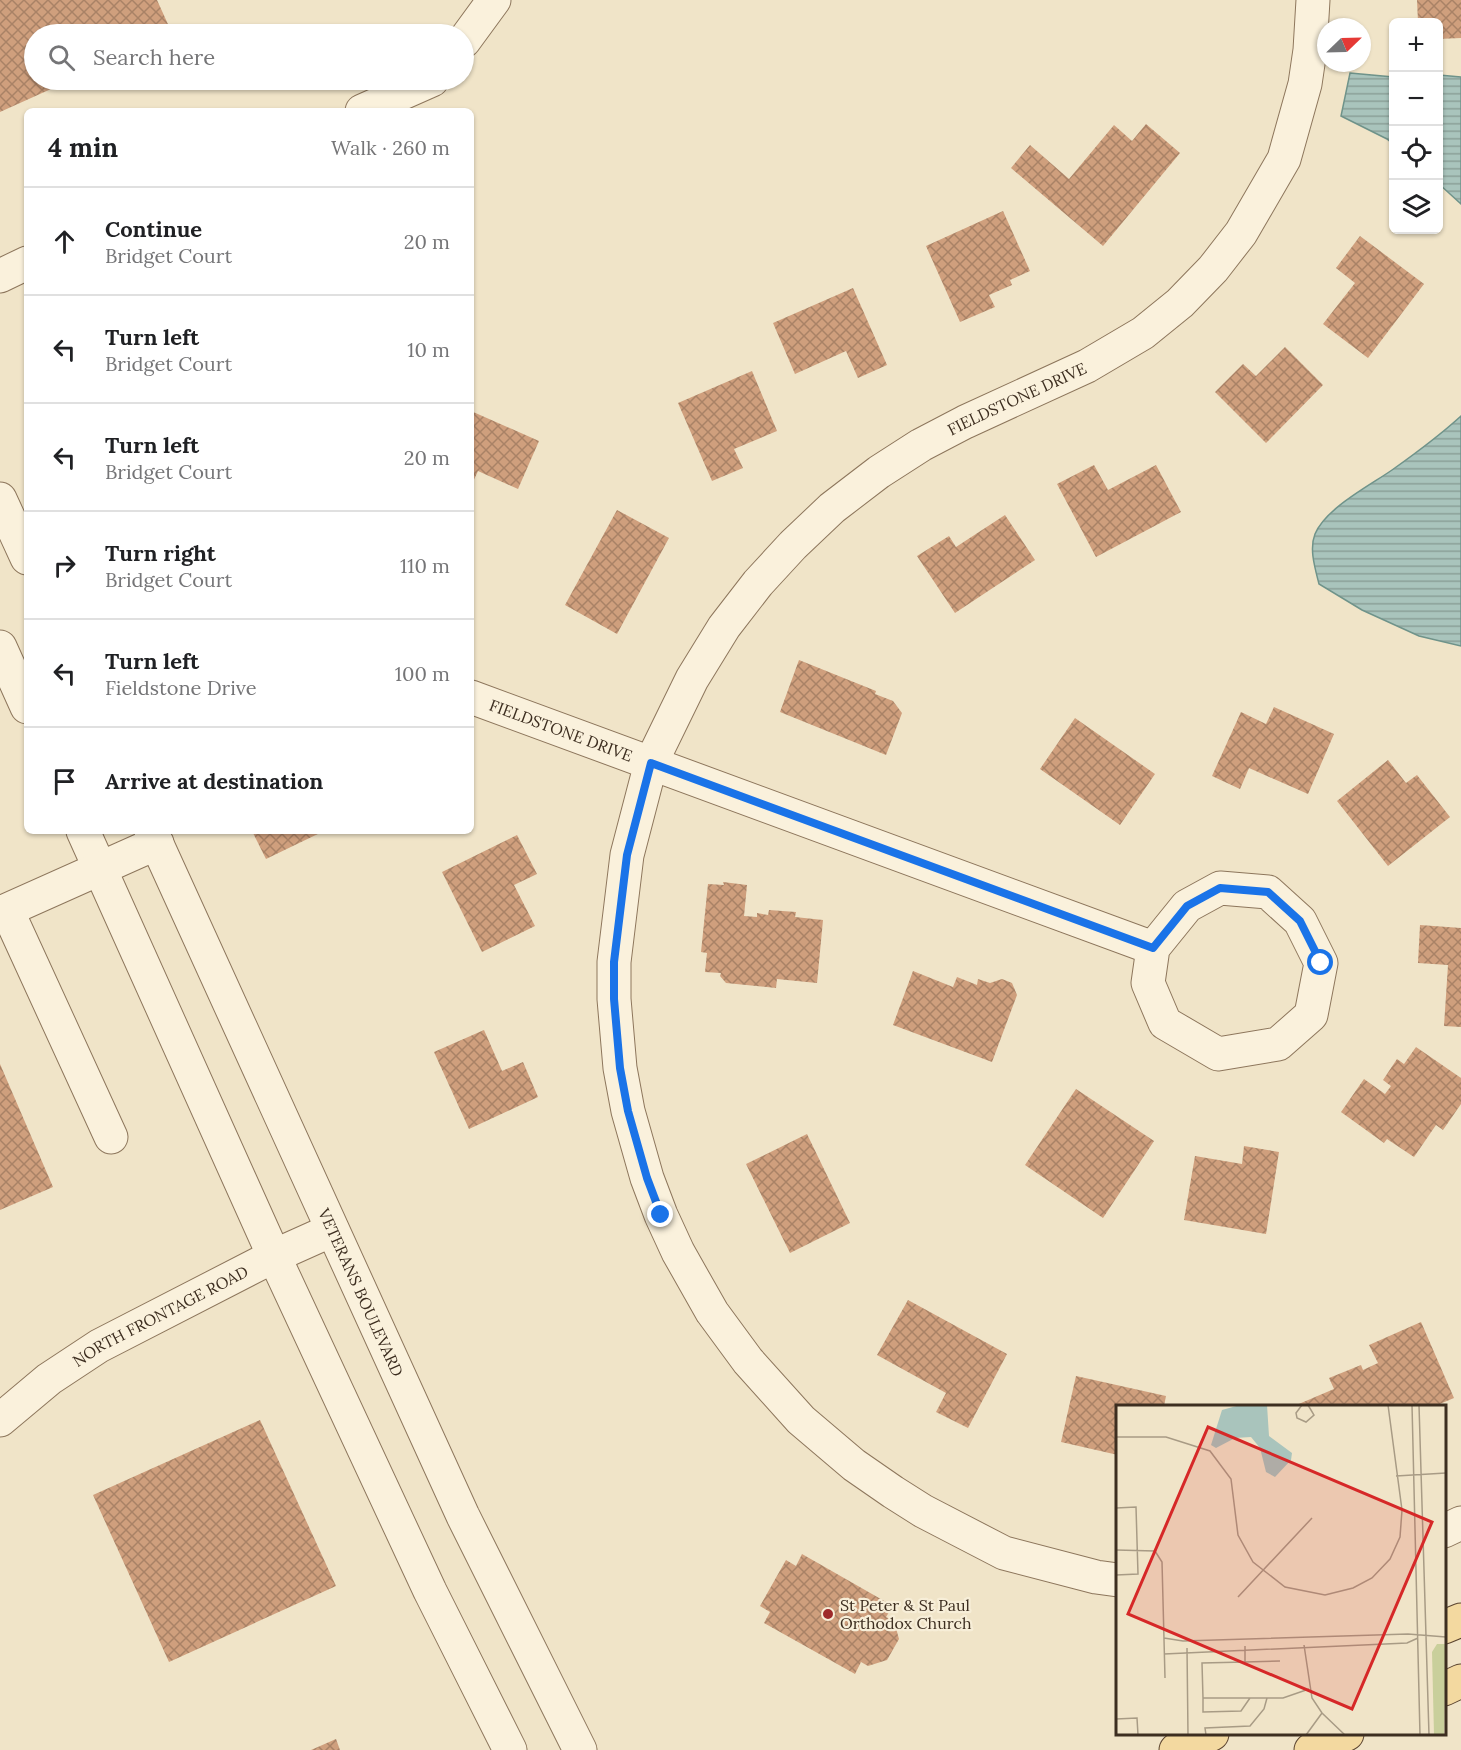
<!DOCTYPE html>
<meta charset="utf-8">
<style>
body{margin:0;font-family:Lora,serif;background:#f6f6f6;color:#202124}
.controls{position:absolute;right:18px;top:18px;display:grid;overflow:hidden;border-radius:9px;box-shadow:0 2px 4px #0004}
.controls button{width:54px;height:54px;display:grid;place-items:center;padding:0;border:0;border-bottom:2px solid #e0e0e0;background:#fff;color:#202124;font:30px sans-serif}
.compass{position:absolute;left:1317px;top:18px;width:54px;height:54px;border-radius:50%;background:#fff;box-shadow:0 2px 4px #0004;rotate:67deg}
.stop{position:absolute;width:18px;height:18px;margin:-14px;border:4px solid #1a73e8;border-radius:50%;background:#fff}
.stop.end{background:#1a73e8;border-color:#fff;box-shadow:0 2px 6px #0008}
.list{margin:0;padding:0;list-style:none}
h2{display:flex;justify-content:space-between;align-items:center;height:78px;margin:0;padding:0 24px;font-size:26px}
h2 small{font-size:20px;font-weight:400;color:#757577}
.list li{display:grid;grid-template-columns:39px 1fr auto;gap:18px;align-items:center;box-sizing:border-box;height:108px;padding:0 24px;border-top:2px solid #e0e0e0}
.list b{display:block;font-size:22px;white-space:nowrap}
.list p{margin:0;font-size:20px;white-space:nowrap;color:#757577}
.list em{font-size:20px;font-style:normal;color:#757577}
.icon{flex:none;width:33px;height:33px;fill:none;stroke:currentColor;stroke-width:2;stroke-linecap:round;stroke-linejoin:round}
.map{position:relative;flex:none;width:1461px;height:1750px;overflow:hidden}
.search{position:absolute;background:#fff;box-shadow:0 2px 4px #0004;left:24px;top:24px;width:450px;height:66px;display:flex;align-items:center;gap:15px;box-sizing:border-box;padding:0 21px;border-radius:33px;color:#757577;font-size:22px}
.panel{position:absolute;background:#fff;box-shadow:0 2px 4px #0004;left:24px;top:108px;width:450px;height:726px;border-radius:9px}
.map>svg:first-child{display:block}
.water{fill:url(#water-rules);stroke:#6f938a;stroke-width:1.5}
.building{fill:url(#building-cross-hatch)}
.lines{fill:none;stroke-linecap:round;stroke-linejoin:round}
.minor-casing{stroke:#8d765c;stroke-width:35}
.major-casing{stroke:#5b4430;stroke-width:35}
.minor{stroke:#faf1dc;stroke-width:33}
.major{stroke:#f3d9a0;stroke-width:33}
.route{stroke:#1a73e8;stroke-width:8}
.poi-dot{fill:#9e2a2b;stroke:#f7eed8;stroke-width:2}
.labels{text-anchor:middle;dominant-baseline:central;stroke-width:4.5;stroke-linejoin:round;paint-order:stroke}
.street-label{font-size:16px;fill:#3d2e20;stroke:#f7eed8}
.poi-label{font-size:16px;fill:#3d2e20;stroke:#f7eed8;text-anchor:start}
.inset-road{fill:none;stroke:#a89b85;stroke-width:1.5}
.view{fill:#d62828;fill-opacity:0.15;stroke:#d62828;stroke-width:3}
.inset-edge{fill:none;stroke:#3d2e20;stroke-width:3}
</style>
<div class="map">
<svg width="1461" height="1750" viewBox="0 0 1461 1750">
<defs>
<pattern id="water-rules" width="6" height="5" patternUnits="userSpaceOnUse" patternTransform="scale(1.5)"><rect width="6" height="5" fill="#a9c4bc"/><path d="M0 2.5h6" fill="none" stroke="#8ba098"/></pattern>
<pattern id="building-cross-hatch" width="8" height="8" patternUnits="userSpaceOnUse" patternTransform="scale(1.5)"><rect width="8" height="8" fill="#cf9f7d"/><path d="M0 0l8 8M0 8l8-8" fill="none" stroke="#a98266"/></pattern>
</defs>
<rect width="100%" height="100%" fill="#f0e4c8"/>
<!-- water -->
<path class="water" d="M 1350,73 L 1393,77 L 1393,144 L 1387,139 L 1341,116 Z
M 1439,75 L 1461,77 L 1461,204 L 1439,184 Z
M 1461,416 L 1461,646 L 1419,636 L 1362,610 L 1319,584 C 1315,568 1309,549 1315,534 C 1326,508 1369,486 1392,470 C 1416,453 1439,436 1461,416 Z"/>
<!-- building -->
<path class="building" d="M 0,0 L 157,0 L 172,33 L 34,34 L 34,80 L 71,80 L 0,112 Z
M 1417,0 L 1461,0 L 1461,38 L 1438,39 L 1438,22 L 1418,22 Z
M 1146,124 L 1180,153 L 1103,246 L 1011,168 L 1030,145 L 1069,179 L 1114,125 L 1132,141 Z
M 1003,211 L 1030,271 L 1010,280 L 1012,285 L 989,295 L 995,307 L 960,322 L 926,246 Z
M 1360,236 L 1424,284 L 1368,358 L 1323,324 L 1355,283 L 1336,268 Z
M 853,288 L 887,365 L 858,378 L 846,351 L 795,374 L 773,323 Z
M 1285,347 L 1323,385 L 1266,443 L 1215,392 L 1243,364 L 1256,376 Z
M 752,371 L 777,431 L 734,449 L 743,468 L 712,481 L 678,403 Z
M 471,411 L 539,441 L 518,489 L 478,471 L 471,486 Z
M 1094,465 L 1108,490 L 1156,465 L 1181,512 L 1096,557 L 1057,484 Z
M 617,510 L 669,538 L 617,634 L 565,605 Z
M 1005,515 L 1035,560 L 955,613 L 917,556 L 949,536 L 956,547 Z
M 799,660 L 876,691 L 875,694 L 893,701 L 902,713 L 886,755 L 780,712 Z
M 1274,707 L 1334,734 L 1308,794 L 1249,768 L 1240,789 L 1212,776 L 1241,712 L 1266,724 Z
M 1075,718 L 1155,774 L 1120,825 L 1040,769 Z
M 1388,760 L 1406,783 L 1417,775 L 1450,817 L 1388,866 L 1337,801 Z
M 252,831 L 324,831 L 266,859 Z
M 517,835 L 537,874 L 514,885 L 535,926 L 482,952 L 442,872 Z
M 723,882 L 747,885 L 744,916 L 757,917 L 757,913 L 768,915 L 769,910 L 796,912 L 795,917 L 823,920 L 817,983 L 777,979 L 776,988 L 726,983 L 720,976 L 721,973 L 705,972 L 707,953 L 701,952 L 708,884 L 724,885 Z
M 1420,925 L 1461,928 L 1461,1027 L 1444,1026 L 1448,965 L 1418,963 Z
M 913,971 L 953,987 L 957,977 L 977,985 L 978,979 L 990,983 L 1002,979 L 1012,983 L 1017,995 L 992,1062 L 893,1025 Z
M 484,1030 L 502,1071 L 523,1062 L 538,1097 L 469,1129 L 434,1052 Z
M 1416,1047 L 1461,1078 L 1461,1104 L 1443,1130 L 1436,1125 L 1414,1157 L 1387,1139 L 1384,1143 L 1341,1112 L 1364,1079 L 1385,1094 L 1391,1086 L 1383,1080 L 1397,1059 L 1404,1064 Z
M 0,1064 L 53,1187 L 0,1210 Z
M 1076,1089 L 1154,1141 L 1103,1218 L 1025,1165 Z
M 807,1134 L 850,1223 L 790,1253 L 746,1164 Z
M 1244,1146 L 1279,1152 L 1266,1234 L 1184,1220 L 1195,1156 L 1242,1164 Z
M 908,1300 L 1007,1354 L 968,1428 L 936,1412 L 946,1393 L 877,1355 Z
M 1421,1322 L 1454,1398 L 1435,1406 L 1294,1406 L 1334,1389 L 1329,1378 L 1361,1365 L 1363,1370 L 1378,1363 L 1369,1345 Z
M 1076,1376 L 1166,1396 L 1164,1406 L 1118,1406 L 1118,1455 L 1061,1442 Z
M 260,1420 L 336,1586 L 169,1662 L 93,1495 Z
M 802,1554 L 893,1606 L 886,1617 L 894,1621 L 899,1639 L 887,1660 L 868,1666 L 861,1662 L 855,1674 L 764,1623 L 770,1612 L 760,1606 L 786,1560 L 796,1566 Z
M 336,1739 L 340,1750 L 311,1750 Z"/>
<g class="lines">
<!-- minor casing -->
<g class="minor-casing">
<g id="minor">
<path d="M 464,41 L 494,0"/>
<path d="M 362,111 L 432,80"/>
<path d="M 0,276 L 27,263"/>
<path d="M 0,499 L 27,558"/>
<path d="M 0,647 L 27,707"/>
<path id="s1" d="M 471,697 L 1153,948"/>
<path d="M 83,831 L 274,1256 L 430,1591 L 510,1750"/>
<path id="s2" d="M 151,831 L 463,1516 L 580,1750"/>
<path d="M 1220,888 L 1268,892 L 1300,921 L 1321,963 L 1311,1015 L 1278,1044 L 1218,1054 L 1165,1023 L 1148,983 L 1153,948 L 1187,906 Z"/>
<path d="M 111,1137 L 7,910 L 157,843"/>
<path id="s3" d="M 0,1420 L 49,1379 L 99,1346 L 274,1256 L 332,1230"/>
<path d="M 1444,1531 L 1461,1523"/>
<path id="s4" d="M 1118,1580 L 1096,1577 L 1004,1553 L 923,1511 L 893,1492 L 854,1465 L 801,1420 L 748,1361 L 712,1312 L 678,1252 L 661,1215 L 647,1178 L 628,1111 L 620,1068 L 614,999 L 614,962 L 627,855 L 651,763 L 692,679 L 724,627 L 758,583 L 793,545 L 832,508 L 879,472 L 921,445 L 965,422 L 1087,366 L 1143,333 L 1180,303 L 1213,269 L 1241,233 L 1284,159 L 1305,84 L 1310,50 L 1313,0"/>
</g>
</g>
<!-- major casing -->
<g class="major-casing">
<path id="major" d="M 1444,1627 L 1461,1620
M 1444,1689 L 1461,1681
M 1176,1750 L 1212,1734
M 1311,1750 L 1347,1734"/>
</g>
<!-- minor -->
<use href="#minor" class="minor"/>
<!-- major -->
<use href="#major" class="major"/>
</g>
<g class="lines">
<!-- route -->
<path class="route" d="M 661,1215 L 647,1178 L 628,1111 L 620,1068 L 614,999 L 614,962 L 627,855 L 651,763 L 1153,948 L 1187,906 L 1220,888 L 1268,892 L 1300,921 L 1321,963"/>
</g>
<!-- markers -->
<circle class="poi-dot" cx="828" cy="1614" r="6"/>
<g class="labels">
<!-- street labels -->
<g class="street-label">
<text stroke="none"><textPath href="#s4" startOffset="1604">FIELDSTONE DRIVE</textPath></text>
<text stroke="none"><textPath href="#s1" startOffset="96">FIELDSTONE DRIVE</textPath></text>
<text stroke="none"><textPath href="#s2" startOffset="507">VETERANS BOULEVARD</textPath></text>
<text stroke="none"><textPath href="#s3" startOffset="192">NORTH FRONTAGE ROAD</textPath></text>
</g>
<!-- poi labels -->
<g class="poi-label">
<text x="840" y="1605">St Peter &amp; St Paul<tspan x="840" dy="18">Orthodox Church</tspan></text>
</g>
</g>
<!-- overview -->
<g transform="translate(1116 1405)">
<rect width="330" height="330" fill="#f0e4c8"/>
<path d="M 321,239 L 330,239 L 328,330 L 318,330 L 316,247 Z" fill="#c9cf9b"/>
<path d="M 124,0 L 151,0 L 153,31 L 176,48 L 175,55 L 159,72 L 150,67 L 144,43 L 135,32 L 119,33 L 100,43 L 95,40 L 106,5 Z" fill="#a9c4bc"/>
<path class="inset-road" d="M 186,0 L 180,8 L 181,13 L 190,17 L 198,10 L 192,0M 296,0 L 304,330M 303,0 L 313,330M 0,32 L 50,32 L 94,46 L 115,74 L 122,130 L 137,157 L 169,182 L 209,190 L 237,183 L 256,173 L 274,154 L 284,132 L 286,105 L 272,0M 280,71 L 330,68M 0,103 L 20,102 L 22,169 L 0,170M 0,145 L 39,146 L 46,157 L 49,273M 122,192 L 196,113M 48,233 L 67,236 L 292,229 L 330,232M 188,240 L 196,293 L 206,308 L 229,330M 129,241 L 129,257 L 164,256M 71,243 L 72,330M 48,249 L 291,238 L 302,233M 129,257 L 86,258 L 87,293 L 167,293 L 193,284M 87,293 L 87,307 L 125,306 L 134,293M 0,314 L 21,313 L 22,330M 90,330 L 89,323 L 134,321 L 148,304 L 151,293M 190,330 L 206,308"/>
<path class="view" d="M 92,22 L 316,117 L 236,304 L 12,209 Z"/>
<rect width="330" height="330" class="inset-edge"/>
</g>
</svg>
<div class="controls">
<button>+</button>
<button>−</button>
<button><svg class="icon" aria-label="locate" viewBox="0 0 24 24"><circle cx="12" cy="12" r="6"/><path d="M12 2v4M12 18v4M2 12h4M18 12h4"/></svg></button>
<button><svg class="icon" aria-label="layers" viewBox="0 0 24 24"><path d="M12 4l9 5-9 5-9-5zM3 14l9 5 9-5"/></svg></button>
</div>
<svg class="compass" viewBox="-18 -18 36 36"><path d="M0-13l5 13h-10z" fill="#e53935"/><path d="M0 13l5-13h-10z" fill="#757577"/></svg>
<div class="stop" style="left:1321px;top:963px"></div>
<div class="stop end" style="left:661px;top:1215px"></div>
<div class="search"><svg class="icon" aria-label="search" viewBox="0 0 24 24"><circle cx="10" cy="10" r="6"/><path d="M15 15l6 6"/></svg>Search here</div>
<section class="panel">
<h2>4 min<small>Walk · 260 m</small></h2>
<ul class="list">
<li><svg class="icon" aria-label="ahead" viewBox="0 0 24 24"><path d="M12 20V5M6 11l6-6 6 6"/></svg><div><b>Continue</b><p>Bridget Court</p></div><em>20 m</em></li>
<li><svg class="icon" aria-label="left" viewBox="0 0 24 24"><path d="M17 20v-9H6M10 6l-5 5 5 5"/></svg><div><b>Turn left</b><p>Bridget Court</p></div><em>10 m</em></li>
<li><svg class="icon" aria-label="left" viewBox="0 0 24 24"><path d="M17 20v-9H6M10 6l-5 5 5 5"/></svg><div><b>Turn left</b><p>Bridget Court</p></div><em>20 m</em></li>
<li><svg class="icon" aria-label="right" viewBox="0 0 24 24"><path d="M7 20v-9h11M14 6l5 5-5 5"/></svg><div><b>Turn right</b><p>Bridget Court</p></div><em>110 m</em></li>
<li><svg class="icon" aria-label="left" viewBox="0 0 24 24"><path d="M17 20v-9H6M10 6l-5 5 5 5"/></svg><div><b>Turn left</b><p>Fieldstone Drive</p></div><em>100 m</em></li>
<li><svg class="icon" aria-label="arrive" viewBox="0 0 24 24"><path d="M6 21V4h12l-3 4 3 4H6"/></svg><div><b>Arrive at destination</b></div></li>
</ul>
</section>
</div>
